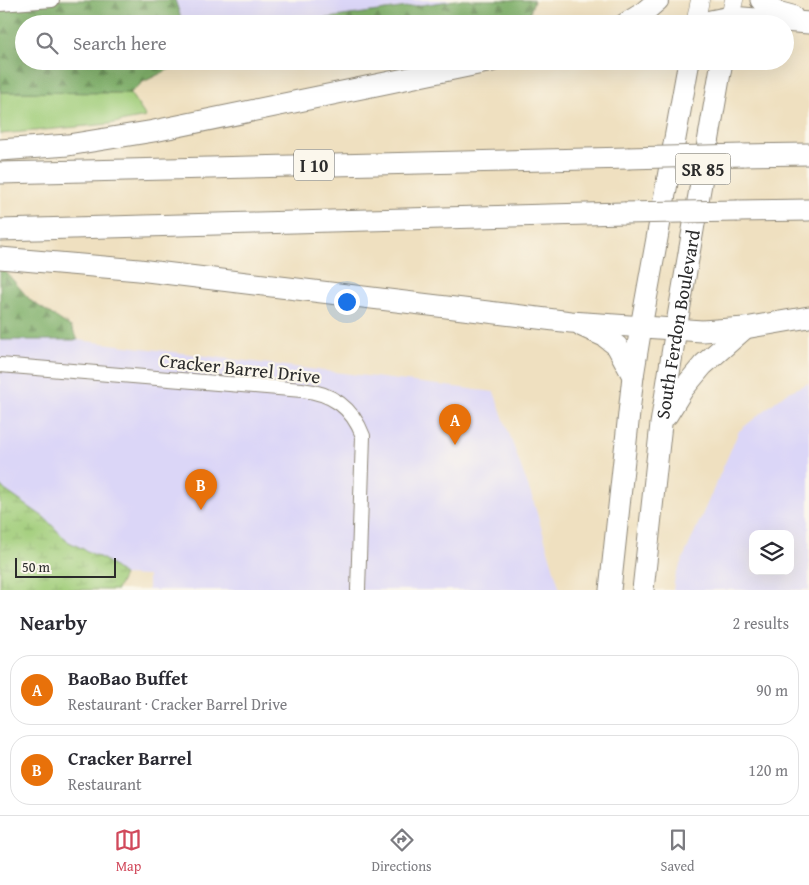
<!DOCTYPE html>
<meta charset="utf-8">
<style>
body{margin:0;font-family:"Gentium Book Plus",serif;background:#f7f7f7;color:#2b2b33}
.controls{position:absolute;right:15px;bottom:15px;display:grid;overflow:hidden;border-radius:10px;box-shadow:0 5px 20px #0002}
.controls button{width:45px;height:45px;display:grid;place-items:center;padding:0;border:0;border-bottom:1px solid #e1e1e2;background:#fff;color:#2b2b33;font:25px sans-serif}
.scale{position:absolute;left:15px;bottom:12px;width:101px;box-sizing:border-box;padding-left:5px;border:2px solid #2b2b2b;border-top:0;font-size:14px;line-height:18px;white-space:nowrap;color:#2b2b2b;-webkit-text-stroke:4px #fbf7ec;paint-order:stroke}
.you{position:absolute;left:346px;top:301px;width:18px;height:18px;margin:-12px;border:4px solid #fff;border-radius:50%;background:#1a73e8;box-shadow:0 0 0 8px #1a73e833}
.badge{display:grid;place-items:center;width:32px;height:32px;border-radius:50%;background:#d1495b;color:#fff;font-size:16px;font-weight:700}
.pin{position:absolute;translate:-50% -41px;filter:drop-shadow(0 1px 2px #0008)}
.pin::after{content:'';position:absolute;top:26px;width:18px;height:15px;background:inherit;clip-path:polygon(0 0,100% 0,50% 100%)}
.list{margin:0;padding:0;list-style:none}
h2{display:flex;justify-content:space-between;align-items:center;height:65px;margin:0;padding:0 20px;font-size:21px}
h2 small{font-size:16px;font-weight:400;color:#7c7c81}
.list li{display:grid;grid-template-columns:32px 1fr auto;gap:15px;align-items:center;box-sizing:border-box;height:70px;margin:0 10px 10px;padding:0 10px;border:1px solid #e1e1e2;border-radius:20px}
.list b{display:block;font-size:19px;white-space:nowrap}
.list p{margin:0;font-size:16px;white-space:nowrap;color:#7c7c81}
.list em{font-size:16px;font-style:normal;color:#7c7c81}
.icon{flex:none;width:28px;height:28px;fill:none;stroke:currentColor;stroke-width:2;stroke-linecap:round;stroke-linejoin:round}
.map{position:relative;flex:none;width:809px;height:590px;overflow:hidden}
.search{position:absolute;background:#fff;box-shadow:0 5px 20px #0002;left:15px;right:15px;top:15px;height:55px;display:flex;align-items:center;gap:12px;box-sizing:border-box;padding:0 18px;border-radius:28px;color:#7c7c81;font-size:19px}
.sheet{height:225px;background:#fff}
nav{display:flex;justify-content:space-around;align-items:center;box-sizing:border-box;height:70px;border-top:1px solid #e1e1e2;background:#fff;font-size:14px;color:#7c7c81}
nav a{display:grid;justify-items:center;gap:2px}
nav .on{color:#d1495b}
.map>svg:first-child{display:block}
.built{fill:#dbd6f7;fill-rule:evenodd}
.green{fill:#a1cd7a;stroke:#667c52}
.forest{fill:url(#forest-firs);stroke:#566e4a}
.wetland{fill:url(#wetland-marsh);stroke:#667c52}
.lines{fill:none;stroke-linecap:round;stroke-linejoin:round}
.minor-casing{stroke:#8d8676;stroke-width:16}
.major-casing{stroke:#8d8676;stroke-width:19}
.highway-casing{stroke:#8d8676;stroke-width:23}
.minor{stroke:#fff;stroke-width:14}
.major{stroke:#fff;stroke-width:18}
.highway{stroke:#fff;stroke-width:21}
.highway-bridge-casing{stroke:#8d8676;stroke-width:23;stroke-linecap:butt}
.highway-bridge{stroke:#fff;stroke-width:21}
.labels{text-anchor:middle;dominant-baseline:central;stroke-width:4.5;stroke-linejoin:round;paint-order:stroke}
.shield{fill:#fbf7ec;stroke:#696865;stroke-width:1}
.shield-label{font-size:18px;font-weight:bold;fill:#2b2b2b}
.street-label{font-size:19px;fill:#2b2b2b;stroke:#fbf7ec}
</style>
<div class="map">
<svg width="809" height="590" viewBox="0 0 809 590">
<defs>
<pattern id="forest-firs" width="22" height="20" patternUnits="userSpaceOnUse" patternTransform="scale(1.25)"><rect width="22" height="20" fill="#80b06a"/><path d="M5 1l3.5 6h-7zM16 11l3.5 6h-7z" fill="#698f57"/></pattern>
<pattern id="wetland-marsh" width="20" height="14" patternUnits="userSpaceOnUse" patternTransform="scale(1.25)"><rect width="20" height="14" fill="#a1cd7a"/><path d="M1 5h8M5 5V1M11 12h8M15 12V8" fill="none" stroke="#8bb06a"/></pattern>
</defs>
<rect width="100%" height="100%" fill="#fbf7ec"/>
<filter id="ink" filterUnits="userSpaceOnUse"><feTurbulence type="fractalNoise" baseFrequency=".02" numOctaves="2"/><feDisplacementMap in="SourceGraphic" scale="10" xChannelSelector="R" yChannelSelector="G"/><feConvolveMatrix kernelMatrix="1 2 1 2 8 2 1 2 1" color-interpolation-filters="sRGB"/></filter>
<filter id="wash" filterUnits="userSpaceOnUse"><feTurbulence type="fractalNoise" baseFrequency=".0096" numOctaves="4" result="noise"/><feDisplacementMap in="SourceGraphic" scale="20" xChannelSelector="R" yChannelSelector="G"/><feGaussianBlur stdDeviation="1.12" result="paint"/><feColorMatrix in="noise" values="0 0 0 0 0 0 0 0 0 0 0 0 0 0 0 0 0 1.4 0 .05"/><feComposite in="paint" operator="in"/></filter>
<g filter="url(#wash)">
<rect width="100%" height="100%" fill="#efe0c0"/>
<!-- built -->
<path class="built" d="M 175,0 L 457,0 L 286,24 L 183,24 Z
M 0,340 L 78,340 L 494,392 L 533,500 L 560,590 L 148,590 L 148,576 L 124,575 L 105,560 L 67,541 L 45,518 L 6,491 L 0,485 Z
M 809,383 L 809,590 L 673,590 L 675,577 L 739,431 L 786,393 ZM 753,534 L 790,534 L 790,571 L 753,571 Z"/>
<!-- green -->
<path class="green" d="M 0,92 L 130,93 L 146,117 L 109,124 L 0,134 Z"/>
<!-- forest -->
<path class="forest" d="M 37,0 L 175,0 L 183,24 L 24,24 L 24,61 L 186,61 L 143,82 L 130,93 L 0,92 L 0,4 Z
M 457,0 L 534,0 L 530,13 L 490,24 L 286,24 Z
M 0,270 L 5,271 L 31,301 L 71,327 L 78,340 L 0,340 Z"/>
<!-- wetland -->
<path class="wetland" d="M 0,485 L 6,491 L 45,518 L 67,541 L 105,560 L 124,575 L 117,590 L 0,590 Z"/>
</g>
<g filter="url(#ink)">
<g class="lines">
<!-- minor casing -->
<g class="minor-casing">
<path id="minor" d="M 0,4 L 52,0
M 0,365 L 302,390 C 332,393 352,407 363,436 L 358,590"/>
</g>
<!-- major casing -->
<g class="major-casing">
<path id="major" d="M 730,17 L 734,0
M 695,24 L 700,0"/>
</g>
<!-- highway casing -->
<g class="highway-casing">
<g id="highway">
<path d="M 761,0 L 777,12 L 792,16"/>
<path d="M 625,24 L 643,13 L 658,0"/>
<path d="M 696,24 L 730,17 L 809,23"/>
<path d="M 0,150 L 68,145 L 154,131 L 492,61"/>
<path d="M 743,155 L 809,154"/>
<path d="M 0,173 L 628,158"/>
<path d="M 738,211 L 809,210"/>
<path d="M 0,230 L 624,213"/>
<path d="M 0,258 L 139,270 L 571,322 L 702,331 L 745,328 L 809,317"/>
<path d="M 582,326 L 604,336 L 617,346 L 633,376"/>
<path d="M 667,415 L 683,389 L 703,365 L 745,328"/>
<path d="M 610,590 L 633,376 L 641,327 L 689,61"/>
<path id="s1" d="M 643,590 L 661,424 L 676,329 L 722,61"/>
</g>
</g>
<!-- minor -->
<use href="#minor" class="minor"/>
<!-- major -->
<use href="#major" class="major"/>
<!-- highway -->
<use href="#highway" class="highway"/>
<!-- highway-bridge casing -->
<g class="highway-bridge-casing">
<path id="highway-bridge" d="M 628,158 L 743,155
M 624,213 L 738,211"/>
</g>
<!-- highway-bridge -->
<use href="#highway-bridge" class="highway-bridge"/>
</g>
</g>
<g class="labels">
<!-- shield labels -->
<g class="shield">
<rect x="294" y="149.5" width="40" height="31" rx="4"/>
<rect x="675.5" y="153.5" width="55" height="31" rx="4"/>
</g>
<g class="shield-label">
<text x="314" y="165">I 10</text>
<text x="703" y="169">SR 85</text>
</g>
<!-- street labels -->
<g class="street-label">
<text stroke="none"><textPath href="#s1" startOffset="268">South Ferdon Boulevard</textPath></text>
<text transform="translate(240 368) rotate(6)">Cracker Barrel Drive</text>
</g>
</g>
</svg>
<div class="controls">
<button><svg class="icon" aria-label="layers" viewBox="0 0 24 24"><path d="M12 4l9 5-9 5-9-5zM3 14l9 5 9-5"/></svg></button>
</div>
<div class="scale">50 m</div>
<div class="you"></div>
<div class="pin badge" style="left:455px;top:445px;background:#e8710a">A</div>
<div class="pin badge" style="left:201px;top:510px;background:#e8710a">B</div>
<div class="search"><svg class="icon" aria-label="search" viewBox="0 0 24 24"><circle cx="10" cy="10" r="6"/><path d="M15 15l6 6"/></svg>Search here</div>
</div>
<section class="sheet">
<h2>Nearby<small>2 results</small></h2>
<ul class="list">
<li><span class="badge" style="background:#e8710a">A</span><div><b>BaoBao Buffet</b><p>Restaurant · Cracker Barrel Drive</p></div><em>90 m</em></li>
<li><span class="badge" style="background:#e8710a">B</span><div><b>Cracker Barrel</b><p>Restaurant</p></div><em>120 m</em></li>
</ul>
</section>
<nav>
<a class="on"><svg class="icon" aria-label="map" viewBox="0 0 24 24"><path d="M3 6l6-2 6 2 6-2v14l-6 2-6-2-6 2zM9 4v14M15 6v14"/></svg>Map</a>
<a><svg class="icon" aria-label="directions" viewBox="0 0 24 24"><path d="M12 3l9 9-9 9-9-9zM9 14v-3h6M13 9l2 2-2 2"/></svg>Directions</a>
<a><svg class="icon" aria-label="saved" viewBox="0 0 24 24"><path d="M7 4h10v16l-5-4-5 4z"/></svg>Saved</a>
</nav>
